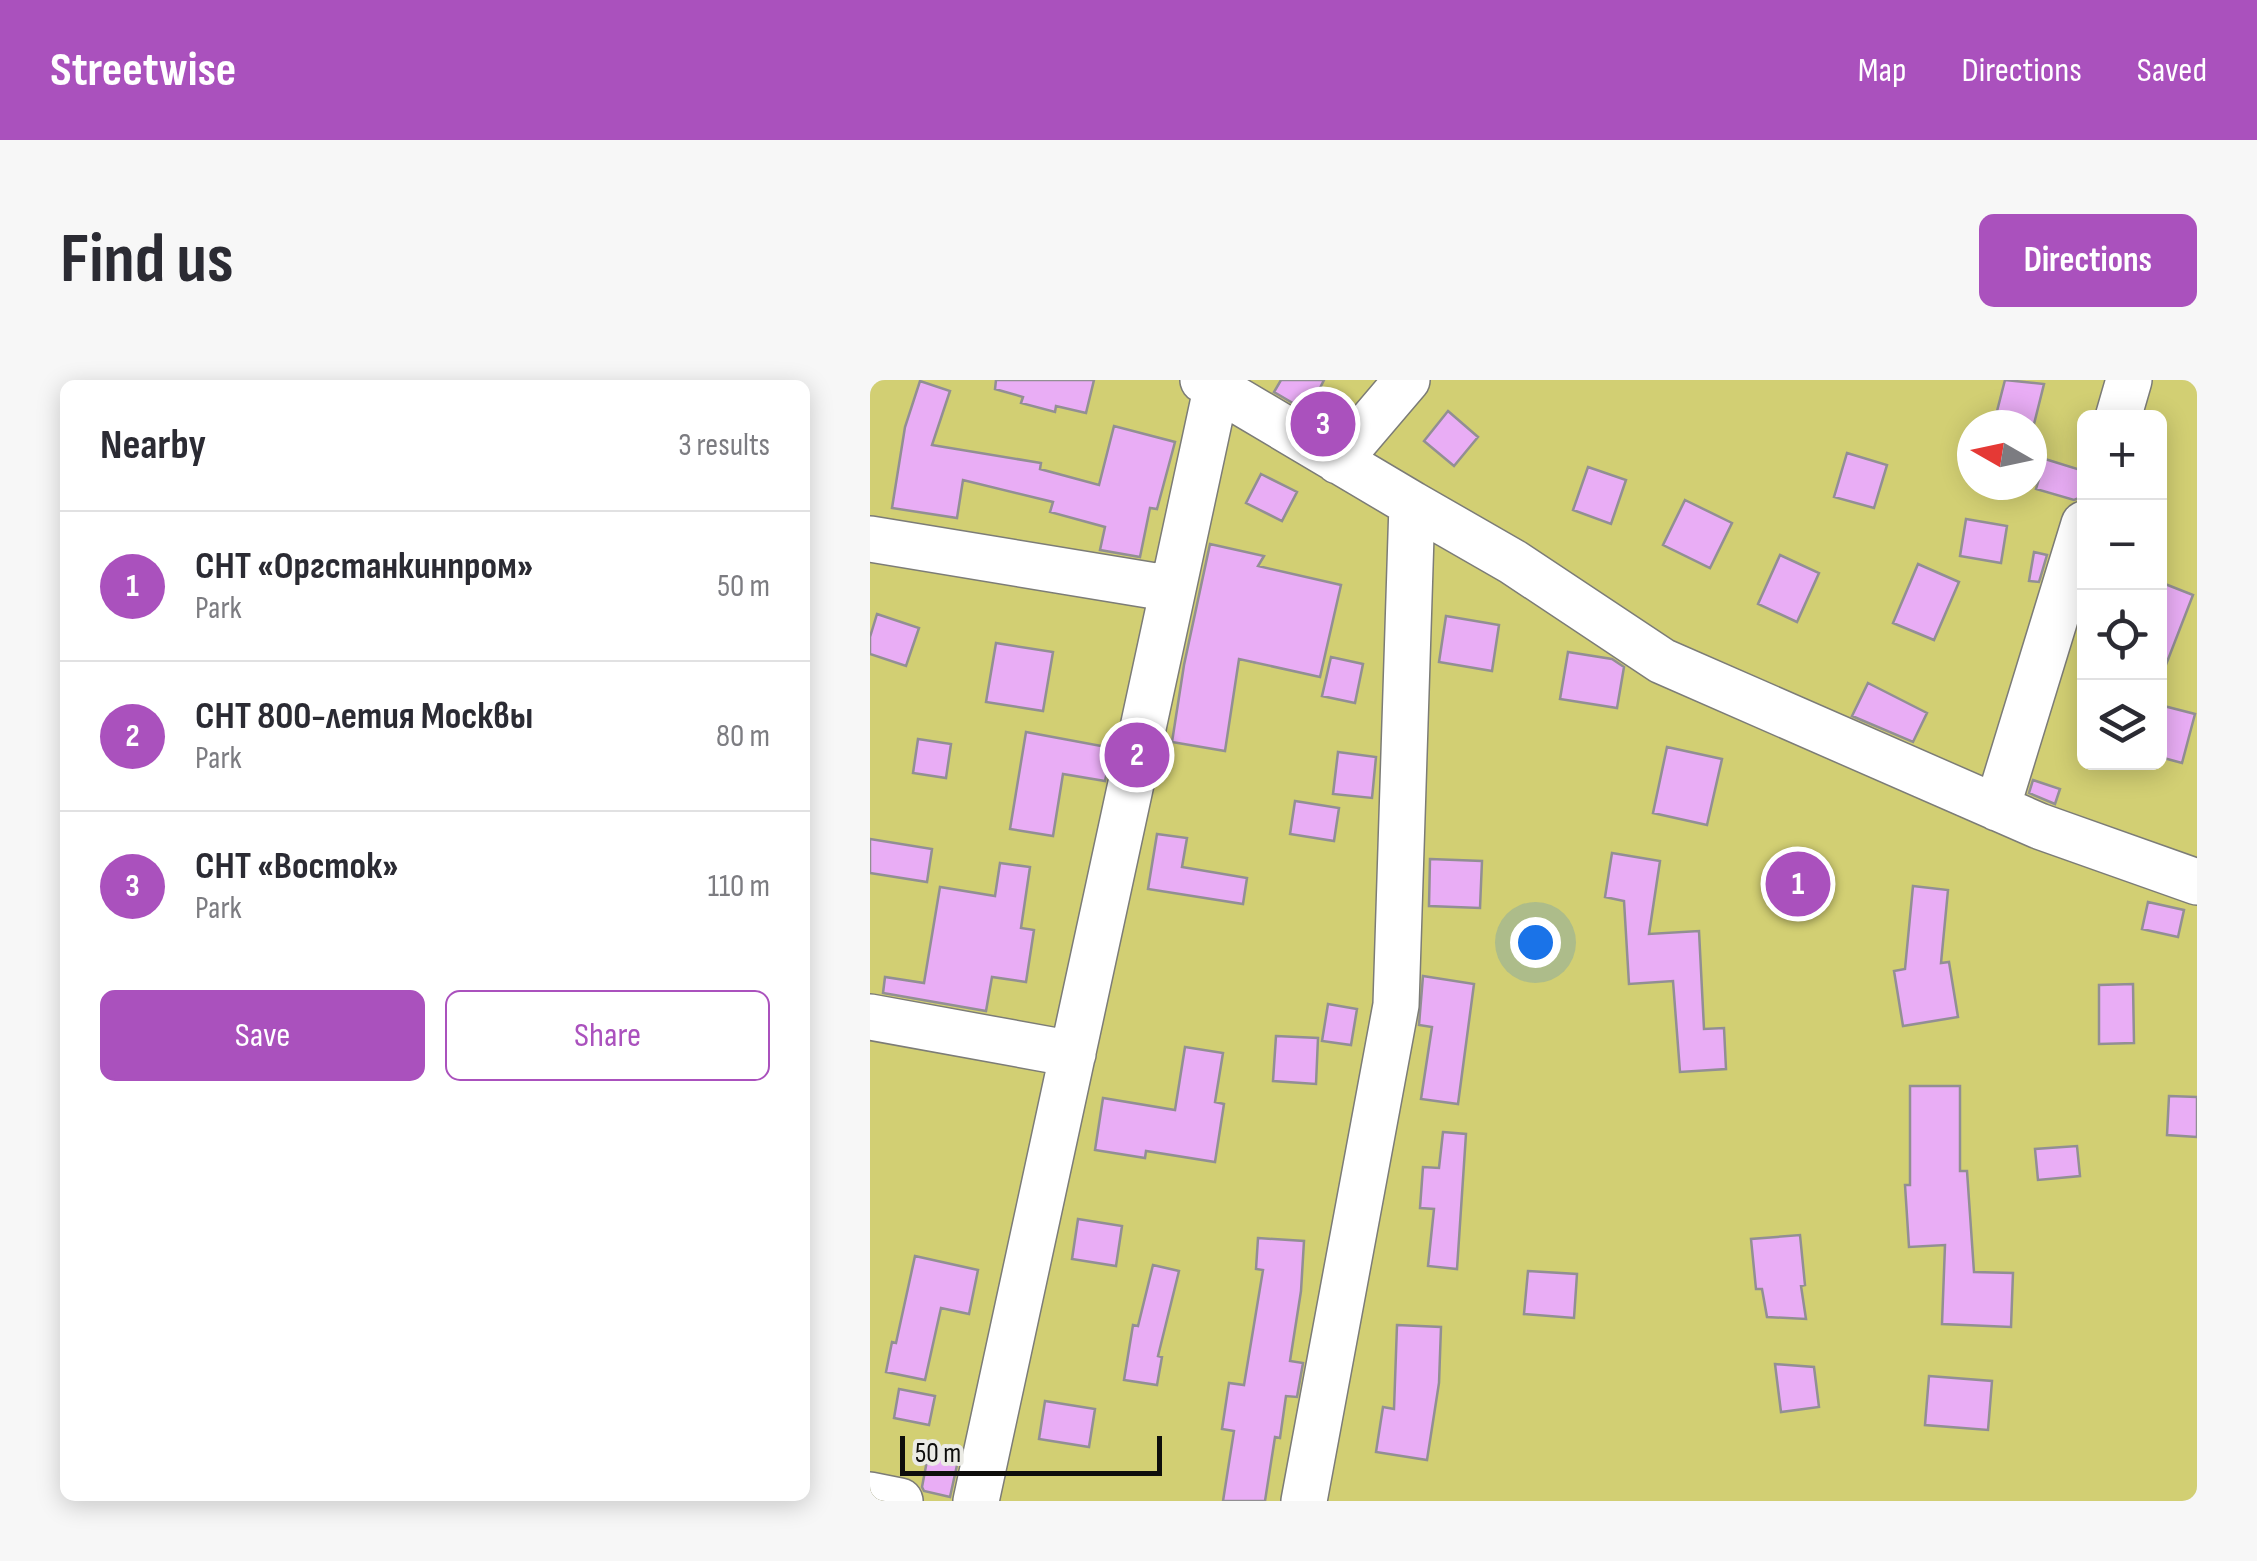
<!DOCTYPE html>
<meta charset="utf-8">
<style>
body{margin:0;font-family:"Sofia Sans Condensed",sans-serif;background:#f7f7f7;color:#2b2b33}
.controls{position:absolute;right:30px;top:30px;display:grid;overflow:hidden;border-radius:15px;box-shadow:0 5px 25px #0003}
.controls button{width:90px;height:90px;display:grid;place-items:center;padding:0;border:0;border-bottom:2px solid #e1e1e2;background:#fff;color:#2b2b33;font:50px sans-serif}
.compass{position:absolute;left:1087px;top:30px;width:90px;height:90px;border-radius:50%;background:#fff;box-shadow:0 5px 25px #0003;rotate:279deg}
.scale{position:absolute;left:30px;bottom:25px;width:262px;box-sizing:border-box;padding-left:10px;border:5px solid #0e0e0c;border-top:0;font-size:28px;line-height:35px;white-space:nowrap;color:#0e0e0c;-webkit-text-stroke:8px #ebebe5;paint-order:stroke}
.you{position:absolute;left:665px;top:562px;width:35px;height:35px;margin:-25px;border:8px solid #fff;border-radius:50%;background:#1a73e8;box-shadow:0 0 0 15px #1a73e833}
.badge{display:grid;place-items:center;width:65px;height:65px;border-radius:50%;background:#aa51bd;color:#fff;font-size:32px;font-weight:700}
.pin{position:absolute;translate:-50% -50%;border:5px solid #fff;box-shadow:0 2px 10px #0006}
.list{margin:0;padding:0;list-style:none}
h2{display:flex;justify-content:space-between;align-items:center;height:130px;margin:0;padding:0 40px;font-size:42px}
h2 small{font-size:32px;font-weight:400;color:#7c7c81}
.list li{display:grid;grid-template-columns:65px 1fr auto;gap:30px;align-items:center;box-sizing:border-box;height:150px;padding:0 40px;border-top:2px solid #e1e1e2}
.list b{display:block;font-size:38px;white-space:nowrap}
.list p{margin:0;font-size:32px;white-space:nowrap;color:#7c7c81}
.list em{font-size:32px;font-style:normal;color:#7c7c81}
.actions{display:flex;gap:20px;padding:30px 40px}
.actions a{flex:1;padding:22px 0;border:2px solid #aa51bd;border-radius:15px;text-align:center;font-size:35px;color:#aa51bd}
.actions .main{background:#aa51bd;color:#fff}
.icon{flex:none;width:55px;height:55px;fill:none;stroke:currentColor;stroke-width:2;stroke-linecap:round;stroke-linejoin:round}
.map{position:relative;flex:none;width:1327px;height:1121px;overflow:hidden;border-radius:15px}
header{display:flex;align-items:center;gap:60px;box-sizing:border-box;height:140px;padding:0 50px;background:#aa51bd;color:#fff}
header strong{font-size:48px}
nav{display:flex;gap:55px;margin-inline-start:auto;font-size:35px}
.intro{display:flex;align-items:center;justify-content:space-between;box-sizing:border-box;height:240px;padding:0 60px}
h1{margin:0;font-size:70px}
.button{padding:25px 45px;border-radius:15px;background:#aa51bd;color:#fff;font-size:35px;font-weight:700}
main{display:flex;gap:60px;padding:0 60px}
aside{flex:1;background:#fff;border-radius:15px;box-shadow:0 5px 25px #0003}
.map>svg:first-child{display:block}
.green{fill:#d2cf73;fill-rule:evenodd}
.building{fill:#e9adf5;stroke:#928f93;stroke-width:2.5}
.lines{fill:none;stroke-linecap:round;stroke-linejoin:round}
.minor-casing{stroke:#7c7c77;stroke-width:48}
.minor{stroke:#fff;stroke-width:45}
</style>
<header>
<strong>Streetwise</strong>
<nav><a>Map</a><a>Directions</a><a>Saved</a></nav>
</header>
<div class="intro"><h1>Find us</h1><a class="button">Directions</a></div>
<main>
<aside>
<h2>Nearby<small>3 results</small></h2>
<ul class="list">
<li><span class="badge">1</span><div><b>СНТ «Оргстанкинпром»</b><p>Park</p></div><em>50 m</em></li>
<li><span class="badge">2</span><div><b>СНТ 800-летия Москвы</b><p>Park</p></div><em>80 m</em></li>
<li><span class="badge">3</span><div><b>СНТ «Восток»</b><p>Park</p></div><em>110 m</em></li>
</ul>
<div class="actions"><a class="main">Save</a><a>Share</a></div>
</aside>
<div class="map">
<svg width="1327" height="1121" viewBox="0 0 1327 1121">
<rect width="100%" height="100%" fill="#ebebe5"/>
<!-- green -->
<path class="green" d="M 0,0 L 1327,0 L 1327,1121 L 0,1121 ZM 1214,38 L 1290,38 L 1290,382 L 1214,382 ZM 1102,45 L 1162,45 L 1162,105 L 1102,105 Z"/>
<!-- building -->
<path class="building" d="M 126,0 L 224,0 L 216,33 L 186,26 L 185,32 L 151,23 L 153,17 L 125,9 Z
M 411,0 L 454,0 L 438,32 L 404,12 Z
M 1135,0 L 1174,4 L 1164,44 L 1126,35 Z
M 50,1 L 80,11 L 62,65 L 171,83 L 170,89 L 229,105 L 244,46 L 305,62 L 287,129 L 280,128 L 270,177 L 230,170 L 235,147 L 180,132 L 183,122 L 93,100 L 87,138 L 22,128 L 35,47 Z
M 578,31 L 608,57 L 584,86 L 554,61 Z
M 977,73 L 1017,85 L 1004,128 L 964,117 Z
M 1175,79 L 1214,91 L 1209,118 L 1204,120 L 1166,109 Z
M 718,87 L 756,100 L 741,144 L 703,130 Z
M 391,94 L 427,112 L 412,141 L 376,123 Z
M 815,120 L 862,143 L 840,188 L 793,165 Z
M 1096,139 L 1137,146 L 1131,183 L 1090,176 Z
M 340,164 L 394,176 L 388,186 L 471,205 L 450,297 L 369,279 L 355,371 L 302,362 L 314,285 Z
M 1164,172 L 1177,175 L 1169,202 L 1159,201 Z
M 910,175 L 949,193 L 927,242 L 888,224 Z
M 1048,184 L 1089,202 L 1064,260 L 1023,243 Z
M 1290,202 L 1323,215 L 1292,295 L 1290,295 Z
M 7,234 L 49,248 L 36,286 L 0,274 L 0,257 Z
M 576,236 L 629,245 L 622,291 L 569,282 Z
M 126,263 L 183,272 L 173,331 L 116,322 Z
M 698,272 L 742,279 L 754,287 L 747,328 L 690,319 Z
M 461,277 L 493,284 L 485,323 L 452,316 Z
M 998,303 L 1057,333 L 1043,362 L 982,336 Z
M 1290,325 L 1325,334 L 1312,383 L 1290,377 Z
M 156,352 L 242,368 L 235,401 L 193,394 L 183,456 L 140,449 Z
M 48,359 L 81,364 L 76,398 L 43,393 Z
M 797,367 L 852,379 L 837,445 L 783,433 Z
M 468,372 L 506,377 L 502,418 L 463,414 Z
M 1163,400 L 1190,409 L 1185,424 L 1159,413 Z
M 425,421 L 469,428 L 464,461 L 420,454 Z
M 287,454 L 317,458 L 312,487 L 377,498 L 373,524 L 278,509 Z
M 0,459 L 62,469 L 57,502 L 0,493 Z
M 742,473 L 790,481 L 779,554 L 829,551 L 834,649 L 854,648 L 856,689 L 810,692 L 803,601 L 759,604 L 754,521 L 735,517 Z
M 560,479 L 612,481 L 610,528 L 559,526 Z
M 130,483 L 160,487 L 151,548 L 164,550 L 156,602 L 122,597 L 116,631 L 13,613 L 15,597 L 54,603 L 70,507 L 125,516 Z
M 1043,506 L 1078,510 L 1071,583 L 1079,582 L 1088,637 L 1033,646 L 1024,591 L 1035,589 Z
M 1278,522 L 1314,530 L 1308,557 L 1272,549 Z
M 553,596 L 604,604 L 588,724 L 551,719 L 562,647 L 549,645 Z
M 1263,604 L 1264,663 L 1229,664 L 1229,605 Z
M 458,624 L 487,629 L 481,665 L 452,661 Z
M 406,656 L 448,658 L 446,704 L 403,701 Z
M 315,667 L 353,673 L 345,722 L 354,724 L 345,782 L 276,771 L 275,778 L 225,770 L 233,718 L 305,730 Z
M 1040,706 L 1090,706 L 1090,791 L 1097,791 L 1104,892 L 1143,893 L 1141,947 L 1072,944 L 1075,865 L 1039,867 L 1035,805 L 1040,805 Z
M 1299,716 L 1327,717 L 1327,757 L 1297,755 Z
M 573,752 L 596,754 L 587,889 L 558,886 L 564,829 L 550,828 L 553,787 L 569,788 Z
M 1207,766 L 1210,796 L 1168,800 L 1165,769 Z
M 208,839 L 252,846 L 246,886 L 202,879 Z
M 930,855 L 935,905 L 931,906 L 936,939 L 897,937 L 892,909 L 886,909 L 881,859 Z
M 388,858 L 434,861 L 431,911 L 420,981 L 433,983 L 427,1017 L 416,1016 L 410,1058 L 405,1057 L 395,1121 L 353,1121 L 364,1051 L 352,1049 L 359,1003 L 374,1005 L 393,890 L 386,889 Z
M 45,876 L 108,890 L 99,934 L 71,928 L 55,1000 L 16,992 L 22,962 L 26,963 Z
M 283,885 L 309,891 L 288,976 L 292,977 L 287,1005 L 254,1000 L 263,945 L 268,946 Z
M 658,891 L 707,894 L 704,938 L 654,934 Z
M 527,945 L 571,947 L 569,1003 L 557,1080 L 506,1072 L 513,1027 L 524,1029 Z
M 905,984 L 944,987 L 949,1027 L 911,1032 Z
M 1059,996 L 1122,1001 L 1118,1050 L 1055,1045 Z
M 29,1009 L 65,1016 L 59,1045 L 24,1038 Z
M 175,1021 L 225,1029 L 219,1067 L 169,1059 Z
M 59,1070 L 89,1076 L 80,1117 L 54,1111 L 52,1107 Z"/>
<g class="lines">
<!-- minor casing -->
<g class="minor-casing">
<path id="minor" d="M 333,0 L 542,124 L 526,625 L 434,1121
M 1248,38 L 1259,0
M 468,81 L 537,0
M 542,124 L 643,182 L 792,281 L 1169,446 L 1327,502
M 0,159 L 303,209 L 106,1121
M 303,209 L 348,0
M 1127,428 L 1214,144
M 0,637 L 203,674
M 0,1115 L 30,1121"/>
</g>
<!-- minor -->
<use href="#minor" class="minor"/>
</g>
</svg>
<div class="controls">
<button>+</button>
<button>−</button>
<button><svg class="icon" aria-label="locate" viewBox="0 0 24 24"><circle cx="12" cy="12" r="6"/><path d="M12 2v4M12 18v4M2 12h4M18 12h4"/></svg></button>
<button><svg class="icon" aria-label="layers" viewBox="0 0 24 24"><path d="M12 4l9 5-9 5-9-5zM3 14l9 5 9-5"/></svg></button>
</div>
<svg class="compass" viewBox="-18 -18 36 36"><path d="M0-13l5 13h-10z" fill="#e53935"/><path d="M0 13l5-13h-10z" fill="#7c7c81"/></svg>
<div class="scale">50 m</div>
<div class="you"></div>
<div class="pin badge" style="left:928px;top:504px">1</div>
<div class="pin badge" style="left:267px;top:375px">2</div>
<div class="pin badge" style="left:453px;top:44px">3</div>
</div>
</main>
